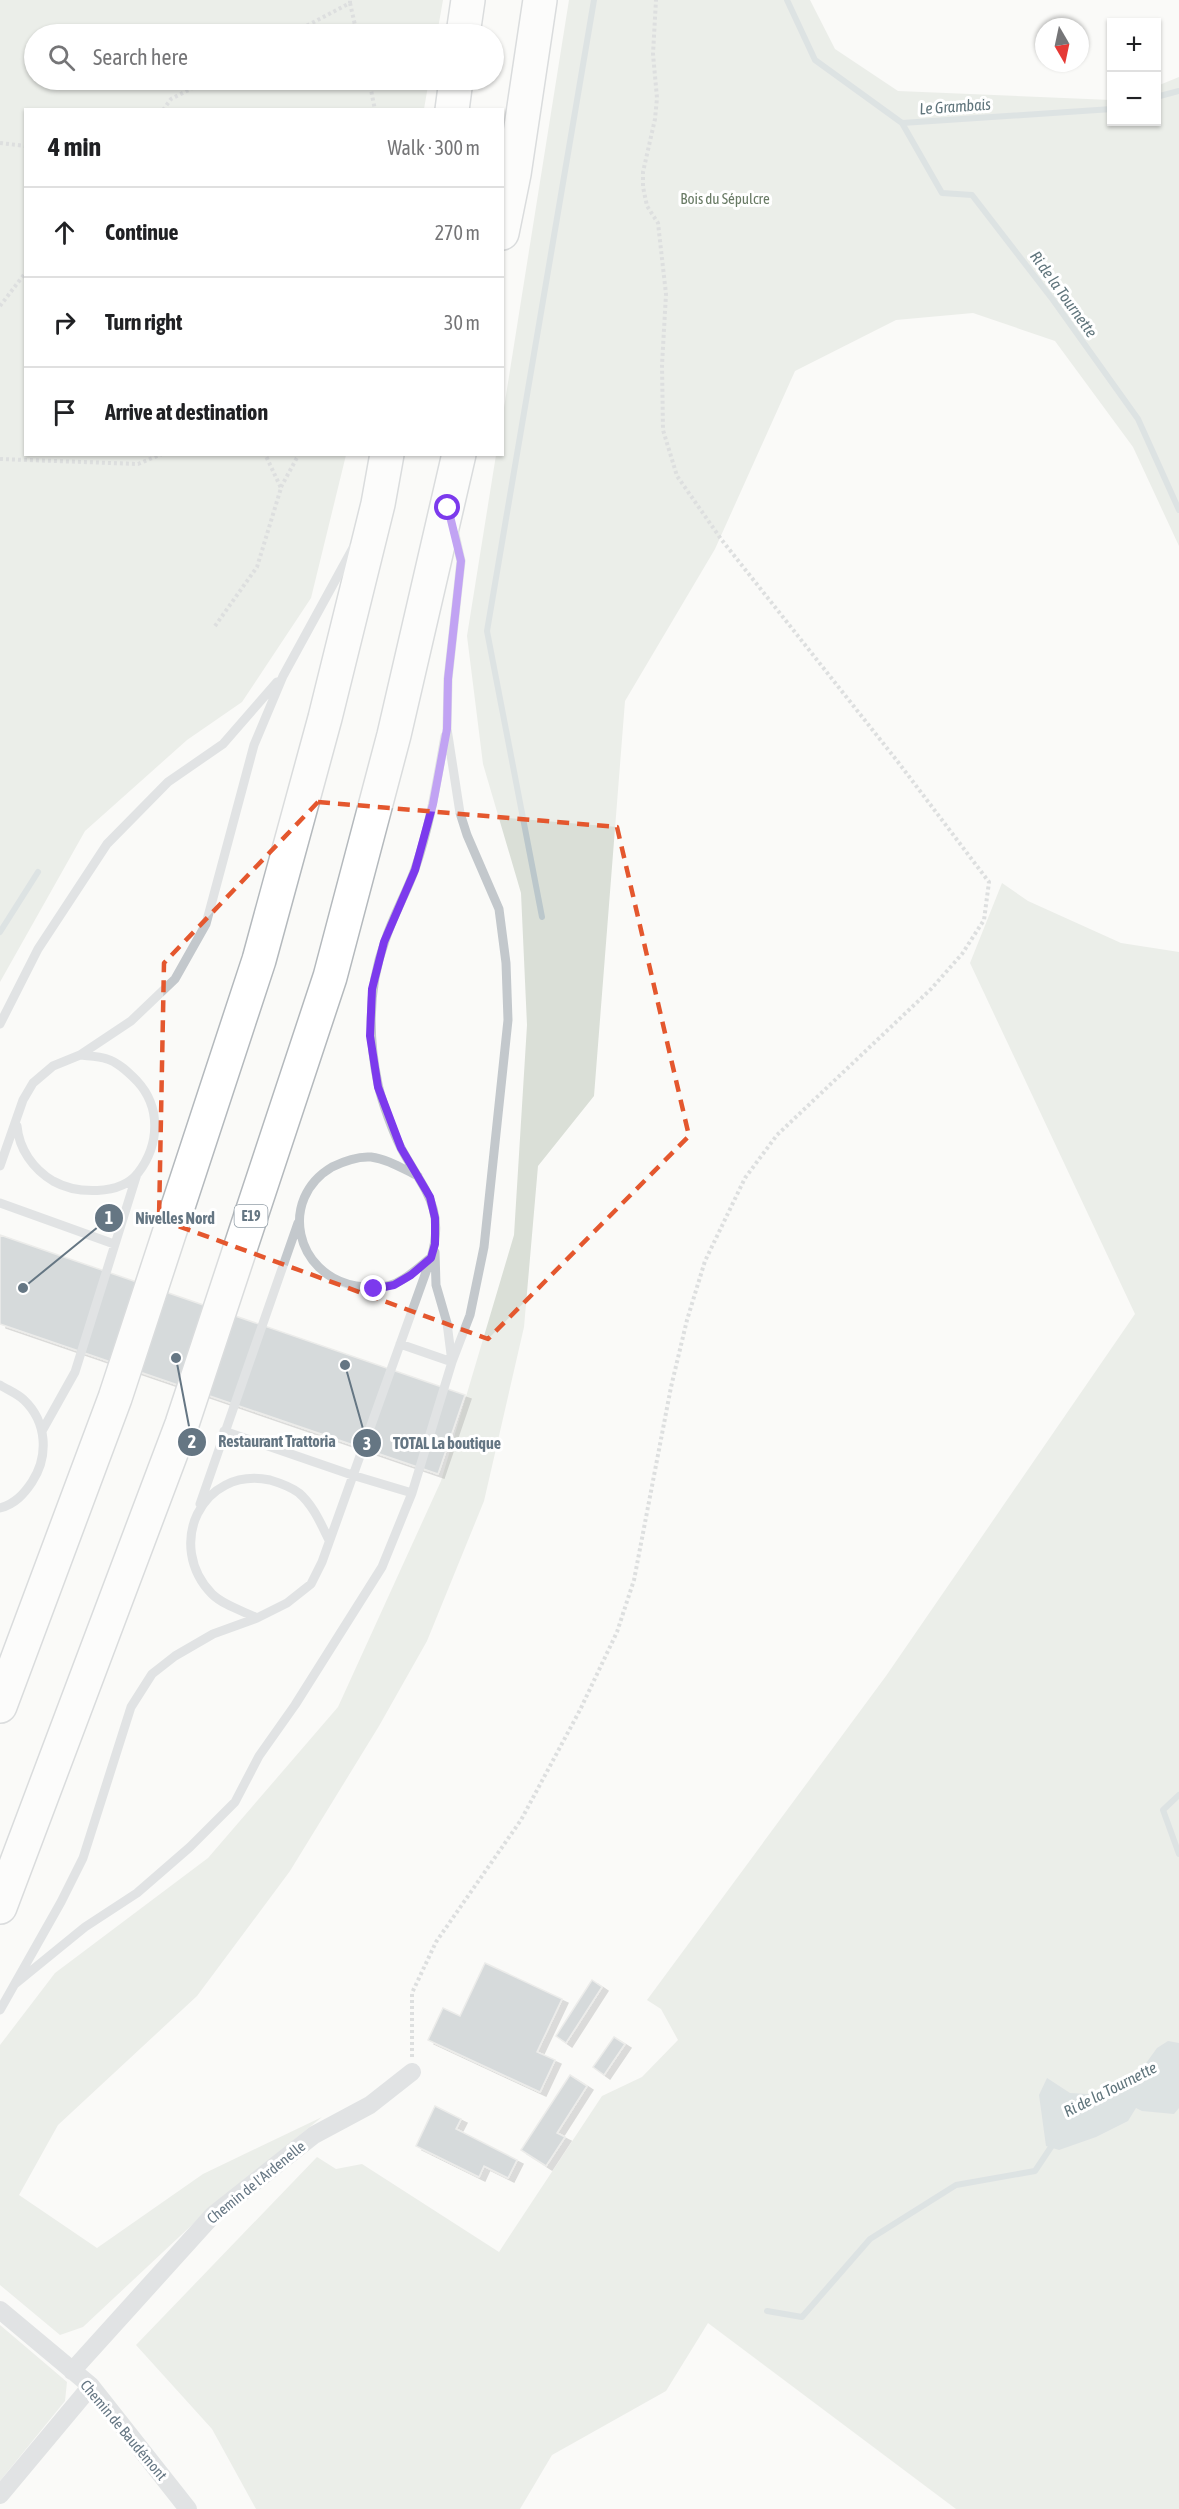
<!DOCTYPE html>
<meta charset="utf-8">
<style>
body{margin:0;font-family:"Asap Condensed",sans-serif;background:#f6f6f6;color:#202124}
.controls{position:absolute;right:18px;top:18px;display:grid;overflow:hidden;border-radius:0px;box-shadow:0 2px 4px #0004}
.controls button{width:54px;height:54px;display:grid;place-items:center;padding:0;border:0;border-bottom:2px solid #e0e0e0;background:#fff;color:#202124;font:30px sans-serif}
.compass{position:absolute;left:1035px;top:18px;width:54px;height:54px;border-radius:50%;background:#fff;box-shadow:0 2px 4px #0004;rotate:171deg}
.stop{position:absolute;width:18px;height:18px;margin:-14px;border:4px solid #7c3aed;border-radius:50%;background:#fff}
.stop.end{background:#7c3aed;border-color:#fff;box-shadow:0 2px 6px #0008}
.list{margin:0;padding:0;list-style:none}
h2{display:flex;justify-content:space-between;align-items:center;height:78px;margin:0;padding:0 24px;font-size:26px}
h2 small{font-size:20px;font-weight:400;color:#757577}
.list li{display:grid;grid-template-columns:39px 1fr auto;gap:18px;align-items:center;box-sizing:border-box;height:90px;padding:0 24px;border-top:2px solid #e0e0e0}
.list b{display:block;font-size:22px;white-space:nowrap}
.list em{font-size:20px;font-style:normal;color:#757577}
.icon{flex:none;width:33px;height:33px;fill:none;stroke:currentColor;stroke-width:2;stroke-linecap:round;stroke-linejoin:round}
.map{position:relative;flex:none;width:1179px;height:2509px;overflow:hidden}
.search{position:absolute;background:#fff;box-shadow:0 2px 4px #0004;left:24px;top:24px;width:480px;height:66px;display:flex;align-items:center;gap:15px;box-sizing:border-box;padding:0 21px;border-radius:33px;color:#757577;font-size:22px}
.panel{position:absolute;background:#fff;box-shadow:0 2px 4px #0004;left:24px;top:108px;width:480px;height:348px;border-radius:0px}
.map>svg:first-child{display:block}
.green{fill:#dadfd7}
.water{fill:#bbc7cb}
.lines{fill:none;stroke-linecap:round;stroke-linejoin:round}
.stream{stroke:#bbc7cb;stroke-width:6}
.building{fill:#aab3b9;stroke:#dcdcda;stroke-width:1.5;filter:url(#shadow)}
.highway-casing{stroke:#b4b9bd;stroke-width:36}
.path{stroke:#bbbfc2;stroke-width:4;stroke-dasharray:3 3;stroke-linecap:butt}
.lane{stroke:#c3c8cc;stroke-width:9}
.street{stroke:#c3c8cc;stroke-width:18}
.highway{stroke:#fff;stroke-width:33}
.route{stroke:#7c3aed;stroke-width:8}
.marked{fill:none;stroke:#e4572e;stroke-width:4.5;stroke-dasharray:12 8;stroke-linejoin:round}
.labels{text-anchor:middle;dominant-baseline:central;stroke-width:6;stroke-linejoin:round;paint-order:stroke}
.shield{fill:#fff;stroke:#939fa8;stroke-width:1.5}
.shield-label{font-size:14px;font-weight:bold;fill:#657683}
.park-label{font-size:15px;fill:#687a64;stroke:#fff}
.street-label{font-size:15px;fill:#657683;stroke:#fff}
.water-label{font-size:16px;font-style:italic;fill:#60757c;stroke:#fff}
.leader{fill:none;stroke:#657683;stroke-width:2}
.callout-dot{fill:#657683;stroke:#fff;stroke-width:2}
.mark-label{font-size:18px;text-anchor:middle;font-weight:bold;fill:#fff}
.callout-label{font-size:16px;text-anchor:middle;font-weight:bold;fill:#657683;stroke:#fff;stroke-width:6;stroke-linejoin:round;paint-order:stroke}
</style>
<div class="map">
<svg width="1179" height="2509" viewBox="0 0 1179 2509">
<defs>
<filter id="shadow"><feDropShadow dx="6" dy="4" stdDeviation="0" flood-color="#0004"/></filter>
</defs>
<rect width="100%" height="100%" fill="#fafaf8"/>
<!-- green -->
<path class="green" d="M 0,0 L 443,0 L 437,34 L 34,34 L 34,80 L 429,80 L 424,109 L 26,110 L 26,454 L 346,455 L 311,598 L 242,702 L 187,740 L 85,831 L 0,982 Z
M 569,0 L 810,0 L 835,49 L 898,91 L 1111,100 L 1112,122 L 1156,122 L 1157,86 L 1179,77 L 1179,546 L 1133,447 L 1055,341 L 973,313 L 896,320 L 795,371 L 715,549 L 625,701 L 594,1096 L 538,1166 L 524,1327 L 484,1501 L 427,1641 L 379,1726 L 290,1871 L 197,1996 L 58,2125 L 19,2195 L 97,2248 L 203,2174 L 322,2117 L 210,2208 L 83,2327 L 60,2335 L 0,2285 L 0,2045 L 55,1973 L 208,1858 L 338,1707 L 441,1481 L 514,1235 L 527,1025 L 521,893 L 483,764 L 467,636 L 496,455 L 502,454 L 503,414 Z
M 1002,883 L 1028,901 L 1121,943 L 1179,952 L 1179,2509 L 956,2509 L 708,2323 L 666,2391 L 552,2455 L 520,2509 L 256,2509 L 212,2429 L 136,2345 L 317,2157 L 336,2169 L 362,2164 L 499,2252 L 602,2096 L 642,2077 L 678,2040 L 661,2009 L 647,2000 L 886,1676 L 1135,1314 L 970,963 Z
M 0,2325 L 67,2382 L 65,2401 L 0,2481 Z"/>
<!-- water -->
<path class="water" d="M 1168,2041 L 1179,2043 L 1179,2108 L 1174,2114 L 1142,2111 L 1136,2108 L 1128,2121 L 1096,2137 L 1059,2150 L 1046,2146 L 1039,2095 L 1047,2078 L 1070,2093 L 1107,2095 L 1123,2078 L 1144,2066 L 1157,2048 Z"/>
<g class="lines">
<!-- stream -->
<path class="stream" d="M 787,0 L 815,60 L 902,123 L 1112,109
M 1156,97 L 1179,91
M 902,123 L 942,193 L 972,195 L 1053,300 L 1138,419 L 1179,510
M 542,917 L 487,631 L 594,0
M 0,932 L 38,872
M 1179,1795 L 1163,1810 L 1179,1854
M 767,2311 L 802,2317 L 870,2239 L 956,2185 L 1035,2171 L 1055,2141"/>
</g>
<!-- building -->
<path class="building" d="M 0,1235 L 465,1395 L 438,1474 L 0,1324 Z
M 485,1963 L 562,1999 L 537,2052 L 555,2060 L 540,2092 L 428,2040 L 443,2008 L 460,2016 Z
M 592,1980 L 602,1987 L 566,2043 L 556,2036 Z
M 614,2037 L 625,2044 L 604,2075 L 593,2067 Z
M 570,2075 L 587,2086 L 557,2133 L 565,2137 L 546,2166 L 521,2150 Z
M 435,2106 L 461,2119 L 456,2129 L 517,2160 L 508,2178 L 484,2166 L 479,2177 L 416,2146 Z"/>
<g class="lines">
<!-- highway casing -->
<g class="highway-casing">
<path id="highway" d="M 463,34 L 468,0
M 452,110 L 456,80
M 502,233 L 514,174 L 540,0
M 0,1706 L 115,1398 L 259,960 L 325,718 L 378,504 L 387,454
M 0,1907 L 182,1424 L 330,977 L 394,735 L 459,454"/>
</g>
<!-- path -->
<path class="path" d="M 350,3 L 357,34
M 291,34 L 350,3 L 350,0
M 369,80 L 375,110
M 163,110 L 171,99 L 208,80
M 0,143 L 26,146
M 0,306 L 26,272
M 0,459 L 138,464 L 162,454
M 281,487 L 299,454
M 215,626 L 257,567 L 281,488 L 265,454
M 412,2057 L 412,1993 L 436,1942 L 521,1820 L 580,1710 L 617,1632 L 634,1580 L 671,1387 L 687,1320 L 705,1261 L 745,1178 L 777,1135 L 931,989 L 962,954 L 984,920 L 989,882 L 898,762 L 721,539 L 677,476 L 663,430 L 662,365 L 666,294 L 658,223 L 647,206 L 643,187 L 643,172 L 655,119 L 657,98 L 653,54 L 656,0"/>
<!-- lane -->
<path class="lane" d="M 0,1024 L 38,949 L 107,844 L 168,782 L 223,744 L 277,682
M 17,1126 C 19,1149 33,1169 53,1181 C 76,1194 120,1196 138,1173 C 160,1144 161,1107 137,1081 C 129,1073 118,1062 107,1059 C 99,1056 88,1056 80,1055
M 0,1166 L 23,1100 L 33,1083 L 53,1066 L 80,1055 L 131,1021 L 175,979 L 206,924 L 254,745 L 283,676 L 353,548
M 418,1176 C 403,1169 388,1159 371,1157 C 357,1156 344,1161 332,1167 C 278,1199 295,1275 356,1286 C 390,1292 404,1281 429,1259
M 0,1203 L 114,1244
M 400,1344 L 452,1362 L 447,1323 L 436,1285 L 435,1252
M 0,1385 C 8,1390 18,1394 24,1400 C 47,1422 49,1456 32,1482 C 24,1494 15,1504 0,1508
M 42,1431 L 75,1372 L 137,1174
M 224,1431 L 352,1475 L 412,1493
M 200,1504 L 298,1223
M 257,1618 C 243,1611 223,1605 212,1594 C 165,1546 201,1466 270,1480 C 280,1483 291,1487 299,1493 C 313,1505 321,1524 329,1540
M 15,1984 L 85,1927 L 137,1893 L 190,1847 L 235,1802 L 259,1756 L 295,1705 L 382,1567 L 412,1493 L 452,1362 L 470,1315 L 484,1247 L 508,1020 L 506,963 L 499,909 L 467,835 L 460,813 L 447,729 L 448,679 L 461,561 L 454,530
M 0,2010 L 61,1902 L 83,1858 L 131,1707 L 152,1674 L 175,1656 L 213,1634 L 257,1618 L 287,1603 L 311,1584 L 322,1562 L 431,1258 C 446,1207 423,1189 401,1148 C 393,1132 382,1103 378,1084 C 368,1036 368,987 385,941 C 393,916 406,894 415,869 C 430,826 437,781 445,736"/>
<!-- street -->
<path class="street" d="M 0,2310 L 91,2386 L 188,2509
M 72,2371 L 213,2215 L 314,2135 L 370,2105 L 412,2072
M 0,2495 L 91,2386"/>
<!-- highway -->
<use href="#highway" class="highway"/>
</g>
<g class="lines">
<!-- route -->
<path class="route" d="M 374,1289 L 394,1285 L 411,1275 L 431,1258 L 435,1244 L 435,1218 L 430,1197 L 401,1148 L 378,1087 L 370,1036 L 372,989 L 384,942 L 415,870 L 433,804 L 447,729 L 448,679 L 461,561 L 448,508"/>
</g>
<!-- marked area -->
<path d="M0 0H1179V2509H0ZM 318,802 L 617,827 L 689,1136 L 488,1339 L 159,1219 L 164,963 Z" fill="#fafaf8" fill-opacity=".55" fill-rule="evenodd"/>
<path class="marked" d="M 318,802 L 617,827 L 689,1136 L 488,1339 L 159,1219 L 164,963 Z"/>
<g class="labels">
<!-- shield labels -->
<rect class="shield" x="234.5" y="1205" width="33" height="22" rx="4.5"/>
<g class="shield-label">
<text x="251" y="1216">E19</text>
</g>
<!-- park labels -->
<g class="park-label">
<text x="725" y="198">Bois du Sépulcre</text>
</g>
<!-- street labels -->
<g class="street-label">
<text transform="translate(256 2182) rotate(-39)">Chemin de l'Ardenelle</text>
<text transform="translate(124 2430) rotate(50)">Chemin de Baudémont</text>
</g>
<!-- water labels -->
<g class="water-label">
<text transform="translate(955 106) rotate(-4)">Le Grambais</text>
<text transform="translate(1064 294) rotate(54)">Ri de la Tournette</text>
<text transform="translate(1110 2089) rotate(-27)">Ri de la Tournette</text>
</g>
</g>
<!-- callouts -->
<path class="leader" d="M23 1288L109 1218M176 1358L192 1442M345 1365L367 1443"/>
<g class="callout-dot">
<circle cx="23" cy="1288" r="6"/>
<circle cx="176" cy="1358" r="6"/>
<circle cx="345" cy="1365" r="6"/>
<circle cx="109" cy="1218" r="15"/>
<circle cx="192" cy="1442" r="15"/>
<circle cx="367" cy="1443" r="15"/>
</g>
<g class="mark-label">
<text x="109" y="1224">1</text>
<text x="192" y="1448">2</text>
<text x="367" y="1450">3</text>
</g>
<g class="callout-label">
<text x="175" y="1224">Nivelles Nord</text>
<text x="277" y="1447">Restaurant Trattoria</text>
<text x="447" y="1449">TOTAL La boutique</text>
</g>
</svg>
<div class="controls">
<button>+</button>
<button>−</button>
</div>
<svg class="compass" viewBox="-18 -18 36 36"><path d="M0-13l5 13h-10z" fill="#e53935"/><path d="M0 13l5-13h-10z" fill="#757577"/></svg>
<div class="stop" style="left:448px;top:508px"></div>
<div class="stop end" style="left:374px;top:1289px"></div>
<div class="search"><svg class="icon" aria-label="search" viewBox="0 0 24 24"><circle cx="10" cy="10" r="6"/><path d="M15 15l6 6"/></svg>Search here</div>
<section class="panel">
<h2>4 min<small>Walk · 300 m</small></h2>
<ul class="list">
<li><svg class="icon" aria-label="ahead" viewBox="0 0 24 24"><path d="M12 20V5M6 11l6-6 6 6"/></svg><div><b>Continue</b></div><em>270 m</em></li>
<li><svg class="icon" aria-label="right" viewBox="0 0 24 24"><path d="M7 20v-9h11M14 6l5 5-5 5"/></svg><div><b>Turn right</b></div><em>30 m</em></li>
<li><svg class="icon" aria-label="arrive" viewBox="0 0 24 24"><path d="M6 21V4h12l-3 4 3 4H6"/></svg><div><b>Arrive at destination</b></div></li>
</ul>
</section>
</div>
